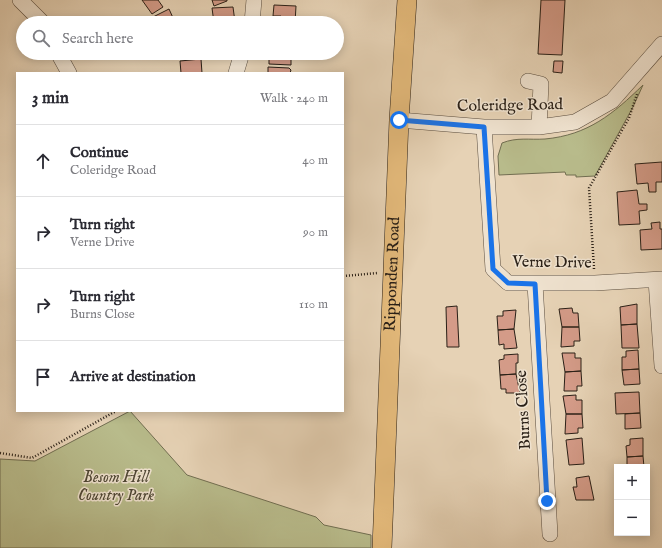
<!DOCTYPE html>
<meta charset="utf-8">
<style>
body{margin:0;font-family:"IM FELL English",serif;background:#f2f2f3;color:#2b2b33}
.controls{position:absolute;right:12px;bottom:12px;display:grid;overflow:hidden;border-radius:0px;box-shadow:0 2px 10px #0003}
.controls button{width:36px;height:36px;display:grid;place-items:center;padding:0;border:0;border-bottom:1px solid #e1e1e2;background:#fff;color:#2b2b33;font:20px sans-serif}
.stop{position:absolute;width:12px;height:12px;margin:-9px;border:3px solid #1a73e8;border-radius:50%;background:#fff}
.stop.end{background:#1a73e8;border-color:#fff;box-shadow:0 1px 4px #0008}
.list{margin:0;padding:0;list-style:none}
h2{display:flex;justify-content:space-between;align-items:center;height:52px;margin:0;padding:0 16px;font-size:17px}
h2 small{font-size:13px;font-weight:400;color:#7c7c81}
.list li{display:grid;grid-template-columns:26px 1fr auto;gap:12px;align-items:center;box-sizing:border-box;height:72px;padding:0 16px;border-top:1px solid #e1e1e2}
.list b{display:block;font-size:15px;white-space:nowrap}
.list p{margin:0;font-size:13px;white-space:nowrap;color:#7c7c81}
.list em{font-size:13px;font-style:normal;color:#7c7c81}
.icon{flex:none;width:22px;height:22px;fill:none;stroke:currentColor;stroke-width:2;stroke-linecap:round;stroke-linejoin:round}
.map{position:relative;flex:none;width:662px;height:548px;overflow:hidden}
.search{position:absolute;background:#fff;box-shadow:0 2px 10px #0003;left:16px;top:16px;width:328px;height:44px;display:flex;align-items:center;gap:10px;box-sizing:border-box;padding:0 14px;border-radius:22px;color:#7c7c81;font-size:15px}
.panel{position:absolute;background:#fff;box-shadow:0 2px 10px #0003;left:16px;top:72px;width:328px;height:340px;border-radius:0px}
.map>svg:first-child{display:block}
.green{fill:#b8bb8b;stroke:#716e51}
.building{fill:#d49b88;stroke:#2a2017}
.lines{fill:none;stroke-linecap:round;stroke-linejoin:round}
.minor-casing{stroke:#594c3e;stroke-width:16}
.major-casing{stroke:#2a2017;stroke-width:20}
.path{stroke:#2a2017;stroke-width:2.5;stroke-dasharray:1 2;stroke-linecap:butt}
.minor{stroke:#efe2cf;stroke-width:15}
.major{stroke:#e3b97a;stroke-width:19}
.route{stroke:#1a73e8;stroke-width:5}
.labels{text-anchor:middle;dominant-baseline:central;stroke-width:3;stroke-linejoin:round;paint-order:stroke}
.street-label{font-size:16px;fill:#2a2017;stroke:#efe2cf}
.park-label{font-size:16px;font-style:italic;fill:#4e4734;stroke:#efe2cf}
</style>
<div class="map">
<svg width="662" height="548" viewBox="0 0 662 548">
<rect width="100%" height="100%" fill="#e6d2b5"/>
<filter id="stains"><feTurbulence type="fractalNoise" baseFrequency=".005" numOctaves="4"/><feColorMatrix values="0 0 0 0 .2 0 0 0 0 .09 0 0 0 0 .02 0 0 0 .5 -.17"/></filter>
<radialGradient id="worn" r=".72"><stop offset=".6" stop-color="#630" stop-opacity="0"/><stop offset="1" stop-color="#630" stop-opacity=".3"/></radialGradient>
<!-- green -->
<path class="green" d="M 643,85 L 633,107 L 595,176 L 576,177 L 576,175 L 566,175 L 565,172 L 499,175 L 498,156 L 502,143 C 517,137 529,140 545,139 C 588,135 613,114 643,85 Z
M 130,411 L 187,475 L 316,517 L 324,525 L 371,535 L 371,548 L 0,548 L 0,459 L 35,461 Z"/>
<!-- building -->
<path class="building" d="M 142,0 L 158,0 L 163,7 L 152,14 Z
M 212,0 L 227,0 L 227,1 L 214,6 Z
M 541,0 L 565,0 L 562,55 L 538,54 Z
M 274,5 L 296,6 L 295,23 L 280,22 L 281,16 L 273,16 Z
M 233,7 L 235,22 L 214,23 L 212,8 Z
M 169,9 L 174,20 L 180,17 L 183,23 L 151,23 L 151,18 Z
M 183,53 L 206,53 L 206,56 L 186,58 Z
M 269,53 L 298,53 L 295,56 L 291,55 L 291,65 L 269,64 Z
M 201,59 L 202,73 L 181,73 L 180,61 Z
M 554,61 L 563,61 L 562,73 L 553,72 Z
M 268,67 L 289,68 L 291,70 L 290,73 L 268,73 Z
M 662,162 L 662,182 L 656,182 L 656,192 L 649,192 L 648,183 L 637,184 L 635,164 Z
M 637,190 L 639,204 L 647,204 L 647,210 L 639,211 L 640,224 L 619,225 L 617,192 Z
M 660,222 L 660,229 L 662,229 L 662,249 L 641,250 L 640,230 L 652,229 L 651,223 Z
M 637,304 L 637,324 L 621,325 L 620,307 Z
M 457,306 L 459,347 L 447,347 L 446,307 Z
M 572,308 L 573,313 L 578,313 L 579,327 L 562,327 L 559,309 Z
M 516,310 L 514,329 L 498,330 L 497,316 L 503,316 L 503,311 Z
M 637,324 L 639,348 L 622,348 L 621,325 Z
M 562,327 L 579,327 L 580,341 L 574,341 L 574,346 L 561,347 Z
M 514,329 L 517,348 L 504,349 L 504,344 L 499,345 L 498,330 Z
M 638,350 L 639,369 L 622,370 L 622,357 L 626,357 L 626,351 Z
M 562,353 L 575,353 L 575,358 L 581,358 L 581,371 L 565,372 Z
M 518,354 L 518,363 L 516,363 L 516,374 L 500,375 L 499,360 L 504,359 L 504,355 Z
M 639,369 L 640,384 L 624,385 L 622,370 Z
M 581,371 L 582,386 L 577,386 L 577,391 L 564,391 L 565,372 Z
M 516,374 L 520,393 L 506,393 L 506,389 L 501,389 L 500,375 Z
M 639,392 L 640,413 L 616,414 L 615,393 Z
M 576,395 L 576,400 L 582,400 L 582,414 L 566,414 L 563,396 Z
M 640,413 L 641,428 L 625,429 L 625,414 Z
M 566,414 L 582,414 L 583,428 L 578,428 L 578,433 L 565,434 Z
M 582,438 L 584,464 L 569,465 L 566,440 Z
M 643,438 L 643,456 L 627,457 L 626,446 L 630,445 L 630,439 Z
M 643,456 L 644,467 L 627,467 L 627,457 Z
M 589,476 L 594,500 L 576,500 L 573,487 L 577,487 L 576,478 Z"/>
<g class="lines">
<!-- minor casing -->
<g class="minor-casing">
<path id="minor" d="M 20,0 L 43,23
M 252,23 L 254,0
M 58,53 L 69,73
M 236,73 L 242,53
M 528,81 L 541,84 L 539,127
M 399,120 L 484,127 L 539,127 L 575,122 L 612,101 L 662,44
M 484,127 L 493,269 L 508,283 L 595,283 L 662,279
M 656,280 L 662,366
M 535,284 L 550,534"/>
</g>
<!-- major casing -->
<g class="major-casing">
<g id="major">
<path id="s1" d="M 382,548 L 399,120 L 407,0"/>
</g>
</g>
<!-- path -->
<path class="path" d="M 594,269 L 589,188 L 629,118 L 637,94
M 343,276 L 378,273
M 0,453 L 32,458 L 116,411"/>
<!-- minor -->
<use href="#minor" class="minor"/>
<!-- major -->
<use href="#major" class="major"/>
</g>
<g class="lines">
<!-- route -->
<path class="route" d="M 399,120 L 484,127 L 493,269 L 508,283 L 535,284 L 547,501"/>
</g>
<g class="labels">
<!-- street labels -->
<g class="street-label">
<text transform="translate(510 106) rotate(-1)">Coleridge Road</text>
<text transform="translate(552 263) rotate(1)">Verne Drive</text>
<text stroke="none"><textPath href="#s1" startOffset="274">Ripponden Road</textPath></text>
<text transform="translate(524 410) rotate(-93)">Burns Close</text>
</g>
<!-- park labels -->
<g class="park-label">
<text x="116" y="478">Besom Hill<tspan x="116" dy="18">Country Park</tspan></text>
</g>
</g>
<rect width="100%" height="100%" filter="url(#stains)"/>
<rect width="100%" height="100%" fill="url(#worn)"/>
</svg>
<div class="controls">
<button>+</button>
<button>−</button>
</div>
<div class="stop" style="left:399px;top:120px"></div>
<div class="stop end" style="left:547px;top:501px"></div>
<div class="search"><svg class="icon" aria-label="search" viewBox="0 0 24 24"><circle cx="10" cy="10" r="6"/><path d="M15 15l6 6"/></svg>Search here</div>
<section class="panel">
<h2>3 min<small>Walk · 240 m</small></h2>
<ul class="list">
<li><svg class="icon" aria-label="ahead" viewBox="0 0 24 24"><path d="M12 20V5M6 11l6-6 6 6"/></svg><div><b>Continue</b><p>Coleridge Road</p></div><em>40 m</em></li>
<li><svg class="icon" aria-label="right" viewBox="0 0 24 24"><path d="M7 20v-9h11M14 6l5 5-5 5"/></svg><div><b>Turn right</b><p>Verne Drive</p></div><em>90 m</em></li>
<li><svg class="icon" aria-label="right" viewBox="0 0 24 24"><path d="M7 20v-9h11M14 6l5 5-5 5"/></svg><div><b>Turn right</b><p>Burns Close</p></div><em>110 m</em></li>
<li><svg class="icon" aria-label="arrive" viewBox="0 0 24 24"><path d="M6 21V4h12l-3 4 3 4H6"/></svg><div><b>Arrive at destination</b></div></li>
</ul>
</section>
</div>
